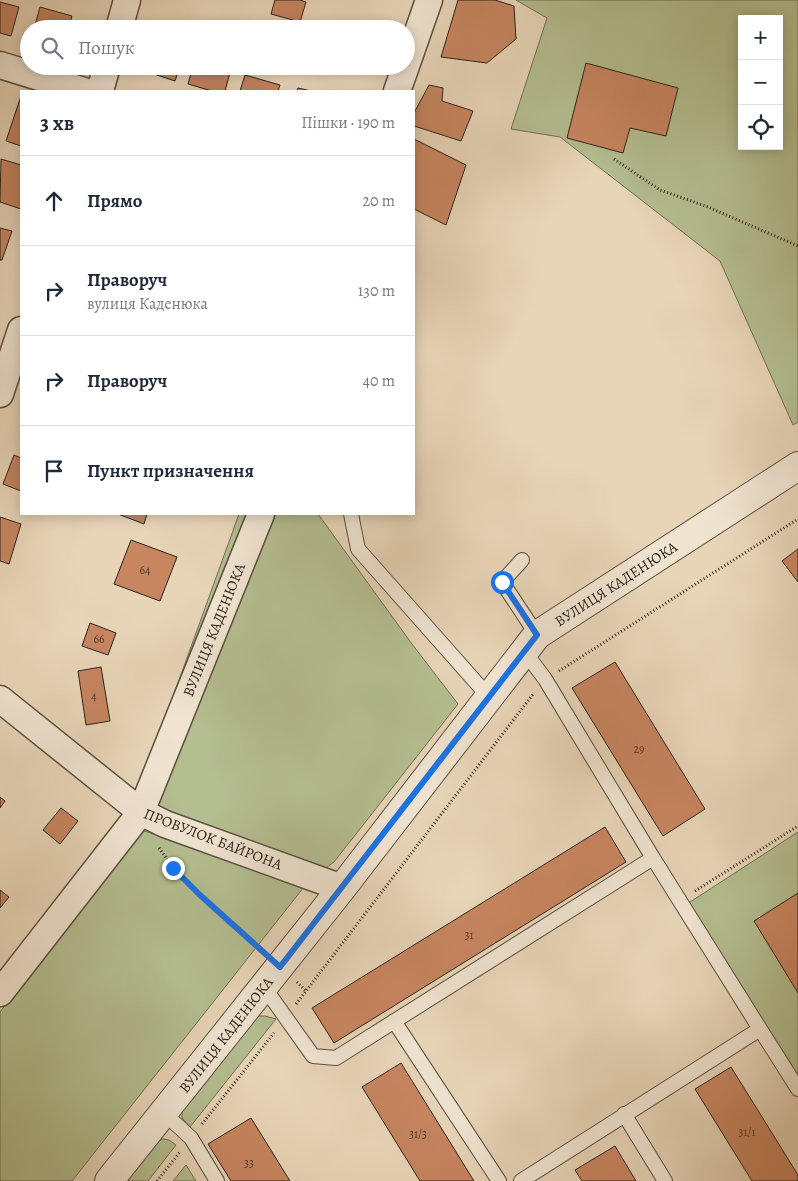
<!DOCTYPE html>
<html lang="uk">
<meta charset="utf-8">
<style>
body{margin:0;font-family:Alegreya,serif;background:#f6f6f7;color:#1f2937}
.controls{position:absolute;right:15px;top:15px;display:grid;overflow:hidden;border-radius:0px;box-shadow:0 2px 12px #0003}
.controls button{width:45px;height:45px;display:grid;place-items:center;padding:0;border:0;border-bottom:1px solid #e0e1e3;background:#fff;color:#1f2937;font:25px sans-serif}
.stop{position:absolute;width:15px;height:15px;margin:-11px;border:4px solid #1a73e8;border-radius:50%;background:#fff}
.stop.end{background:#1a73e8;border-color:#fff;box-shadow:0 1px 5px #0008}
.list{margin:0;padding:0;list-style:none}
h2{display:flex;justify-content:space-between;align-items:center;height:65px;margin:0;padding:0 20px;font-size:21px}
h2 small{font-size:16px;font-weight:400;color:#747a83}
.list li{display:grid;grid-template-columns:32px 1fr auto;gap:15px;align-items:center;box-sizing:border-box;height:90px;padding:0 20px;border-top:1px solid #e0e1e3}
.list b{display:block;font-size:19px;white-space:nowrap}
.list p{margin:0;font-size:16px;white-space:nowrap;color:#747a83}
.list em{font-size:16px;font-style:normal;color:#747a83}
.icon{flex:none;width:28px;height:28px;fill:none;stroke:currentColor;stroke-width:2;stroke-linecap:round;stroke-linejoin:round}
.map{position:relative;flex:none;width:798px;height:1181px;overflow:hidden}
.search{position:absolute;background:#fff;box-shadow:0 2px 12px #0003;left:20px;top:20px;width:395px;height:55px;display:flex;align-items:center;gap:12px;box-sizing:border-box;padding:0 18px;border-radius:28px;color:#747a83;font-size:19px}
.panel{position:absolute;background:#fff;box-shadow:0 2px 12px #0003;left:20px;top:90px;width:395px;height:425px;border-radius:0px}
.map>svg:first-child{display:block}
.green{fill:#b4be90;stroke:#707055;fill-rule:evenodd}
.building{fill:#c78560;stroke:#2b231a}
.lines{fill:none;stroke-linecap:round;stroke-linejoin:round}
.service-casing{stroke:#5a5042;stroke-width:16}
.minor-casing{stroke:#5a5042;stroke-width:29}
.tertiary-casing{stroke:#5a5042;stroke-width:30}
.path{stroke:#2b231a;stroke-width:3;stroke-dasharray:1 2.5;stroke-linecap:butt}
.service{stroke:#f0e4d1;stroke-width:14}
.minor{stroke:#f0e4d1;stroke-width:26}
.tertiary{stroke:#f0e4d1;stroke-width:28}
.route{stroke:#1a73e8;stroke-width:6}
.labels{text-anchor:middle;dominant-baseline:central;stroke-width:4.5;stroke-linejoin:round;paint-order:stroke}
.number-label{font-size:12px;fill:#523c2c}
.street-label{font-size:15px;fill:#2b231a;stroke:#f0e4d1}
</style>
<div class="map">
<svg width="798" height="1181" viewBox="0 0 798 1181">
<rect width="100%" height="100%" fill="#e8d5b8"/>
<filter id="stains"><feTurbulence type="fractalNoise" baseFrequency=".004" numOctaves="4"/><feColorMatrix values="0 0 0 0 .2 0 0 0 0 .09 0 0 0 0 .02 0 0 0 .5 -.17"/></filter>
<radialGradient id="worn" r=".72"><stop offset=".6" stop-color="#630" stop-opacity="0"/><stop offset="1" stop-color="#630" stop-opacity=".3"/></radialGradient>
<!-- green -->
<path class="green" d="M 516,0 L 798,0 L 798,422 L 793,425 L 720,261 L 560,137 L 511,129 L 547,18 ZM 742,19 L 779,19 L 779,146 L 742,146 Z
M 239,514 L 318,514 L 412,644 L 458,704 L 334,862 L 326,868 L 166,812 L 140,788 Z
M 139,829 L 304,887 L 72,1181 L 0,1181 L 0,1012 Z
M 798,832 L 798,1086 L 687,904 Z
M 258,1016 L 265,1016 L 276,1019 L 190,1127 L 182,1118 L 182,1112 Z
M 163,1139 L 169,1140 L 176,1145 L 148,1181 L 125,1181 L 157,1141 Z
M 186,1165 L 196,1181 L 173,1181 Z"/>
<!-- building -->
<path class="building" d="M 275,0 L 300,0 L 306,2 L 300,22 L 271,14 Z
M 458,0 L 495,0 L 514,6 L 516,39 L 487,63 L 441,57 Z
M 0,2 L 19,7 L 11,36 L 0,33 Z
M 40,7 L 72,16 L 68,29 L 34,29 Z
M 586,63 L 678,88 L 666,136 L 630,128 L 623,153 L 567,138 Z
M 137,66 L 180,66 L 175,81 L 136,68 Z
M 193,66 L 220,66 L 231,69 L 225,91 L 212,91 L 188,84 Z
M 245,75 L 280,85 L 278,91 L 240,91 Z
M 429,85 L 443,88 L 442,101 L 473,111 L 461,141 L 414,126 L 414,113 Z
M 298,88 L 311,91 L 297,91 Z
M 21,96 L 21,146 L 6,141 Z
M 414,139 L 466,165 L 446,225 L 414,209 Z
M 1,159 L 21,165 L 21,209 L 0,202 Z
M 0,228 L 12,231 L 2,260 L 0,260 Z
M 14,455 L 21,458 L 21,491 L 3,484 Z
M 118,514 L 147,514 L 144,524 Z
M 0,517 L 21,524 L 9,564 L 0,561 Z
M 131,540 L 177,557 L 160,601 L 114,584 Z
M 798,549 L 798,582 L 782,561 Z
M 90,623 L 116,633 L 108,655 L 82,646 Z
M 615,662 L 705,809 L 663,836 L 572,688 Z
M 101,667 L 110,721 L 86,725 L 78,671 Z
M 0,797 L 5,801 L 0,808 Z
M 61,808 L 78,821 L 60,844 L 43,830 Z
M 605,827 L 626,862 L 334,1043 L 312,1008 Z
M 0,890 L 9,897 L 0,908 Z
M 798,893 L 798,993 L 754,921 Z
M 401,1063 L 474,1181 L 420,1181 L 362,1087 Z
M 731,1067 L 798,1175 L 798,1181 L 752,1181 L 695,1089 Z
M 251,1118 L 290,1181 L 231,1181 L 208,1144 Z
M 615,1146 L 636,1181 L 582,1181 L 575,1170 Z"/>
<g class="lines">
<!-- service casing -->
<g class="service-casing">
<path id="service" d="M 351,514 L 358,549 L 489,697
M 522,560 L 502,582 L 537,635
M 264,987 L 313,1056 L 336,1058 L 653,858 L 545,679 L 524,651
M 394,1021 L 499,1181
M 760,1029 L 798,1089
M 164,1113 L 191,1138 L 217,1181
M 624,1114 L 665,1181
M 521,1181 L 760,1029 L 653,858"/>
</g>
<!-- minor casing -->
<g class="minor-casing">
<path id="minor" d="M 119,29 L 127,0
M 0,65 L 84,91
M 406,66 L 429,0
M 100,91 L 107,66
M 397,91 L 406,66
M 0,394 L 21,330
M 0,699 L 141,812 L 165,824 L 342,888
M 0,993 L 141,812 L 261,514"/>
</g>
<!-- tertiary casing -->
<g class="tertiary-casing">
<path id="tertiary" d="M 109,1181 L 342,888 L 537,635 L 798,466"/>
</g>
<!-- path -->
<path class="path" d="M 614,159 L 660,190 L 708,207 L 798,246
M 559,671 L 798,519
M 159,848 C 188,888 226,919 263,951
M 695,891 L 798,826
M 297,982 L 306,991
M 296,1004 L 534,693
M 202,1124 L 274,1033
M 157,1181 L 180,1152"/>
<!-- service -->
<use href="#service" class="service"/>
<!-- minor -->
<use href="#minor" class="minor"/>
<!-- tertiary -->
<use href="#tertiary" class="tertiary"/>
</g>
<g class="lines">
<!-- route -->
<path class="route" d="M 173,868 L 200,895 L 280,967 L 537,635 L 502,582"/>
</g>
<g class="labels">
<!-- number labels -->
<g class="number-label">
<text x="145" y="570">64</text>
<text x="99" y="639">66</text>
<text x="94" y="696">4</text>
<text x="639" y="749">29</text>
<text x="469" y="935">31</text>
<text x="747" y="1132">31/1</text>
<text x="418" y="1134">31/3</text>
<text x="249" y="1163">33</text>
</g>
<!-- street labels -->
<g class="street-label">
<text transform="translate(616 584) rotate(-33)">ВУЛИЦЯ КАДЕНЮКА</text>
<text transform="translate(214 630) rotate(-68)">ВУЛИЦЯ КАДЕНЮКА</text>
<text transform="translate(213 839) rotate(21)">ПРОВУЛОК БАЙРОНА</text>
<text transform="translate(226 1035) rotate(-52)">ВУЛИЦЯ КАДЕНЮКА</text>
</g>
</g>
<rect width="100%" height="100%" filter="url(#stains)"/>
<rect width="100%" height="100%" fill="url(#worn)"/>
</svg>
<div class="controls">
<button>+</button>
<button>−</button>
<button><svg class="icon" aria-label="locate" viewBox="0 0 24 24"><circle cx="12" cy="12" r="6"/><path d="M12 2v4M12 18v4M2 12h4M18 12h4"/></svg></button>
</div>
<div class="stop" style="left:502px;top:582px"></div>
<div class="stop end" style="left:173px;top:868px"></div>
<div class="search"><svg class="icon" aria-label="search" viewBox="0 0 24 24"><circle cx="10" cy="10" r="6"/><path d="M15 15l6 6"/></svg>Пошук</div>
<section class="panel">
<h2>3 хв<small>Пішки · 190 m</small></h2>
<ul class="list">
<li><svg class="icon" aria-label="ahead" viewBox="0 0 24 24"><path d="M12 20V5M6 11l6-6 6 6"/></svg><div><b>Прямо</b></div><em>20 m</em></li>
<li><svg class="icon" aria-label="right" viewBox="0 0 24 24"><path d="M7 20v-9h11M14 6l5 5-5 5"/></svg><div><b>Праворуч</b><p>вулиця Каденюка</p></div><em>130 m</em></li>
<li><svg class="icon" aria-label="right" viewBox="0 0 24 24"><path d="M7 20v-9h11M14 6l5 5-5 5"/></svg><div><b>Праворуч</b></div><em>40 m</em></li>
<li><svg class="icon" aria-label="arrive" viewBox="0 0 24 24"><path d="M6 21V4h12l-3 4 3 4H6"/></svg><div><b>Пункт призначення</b></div></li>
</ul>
</section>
</div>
